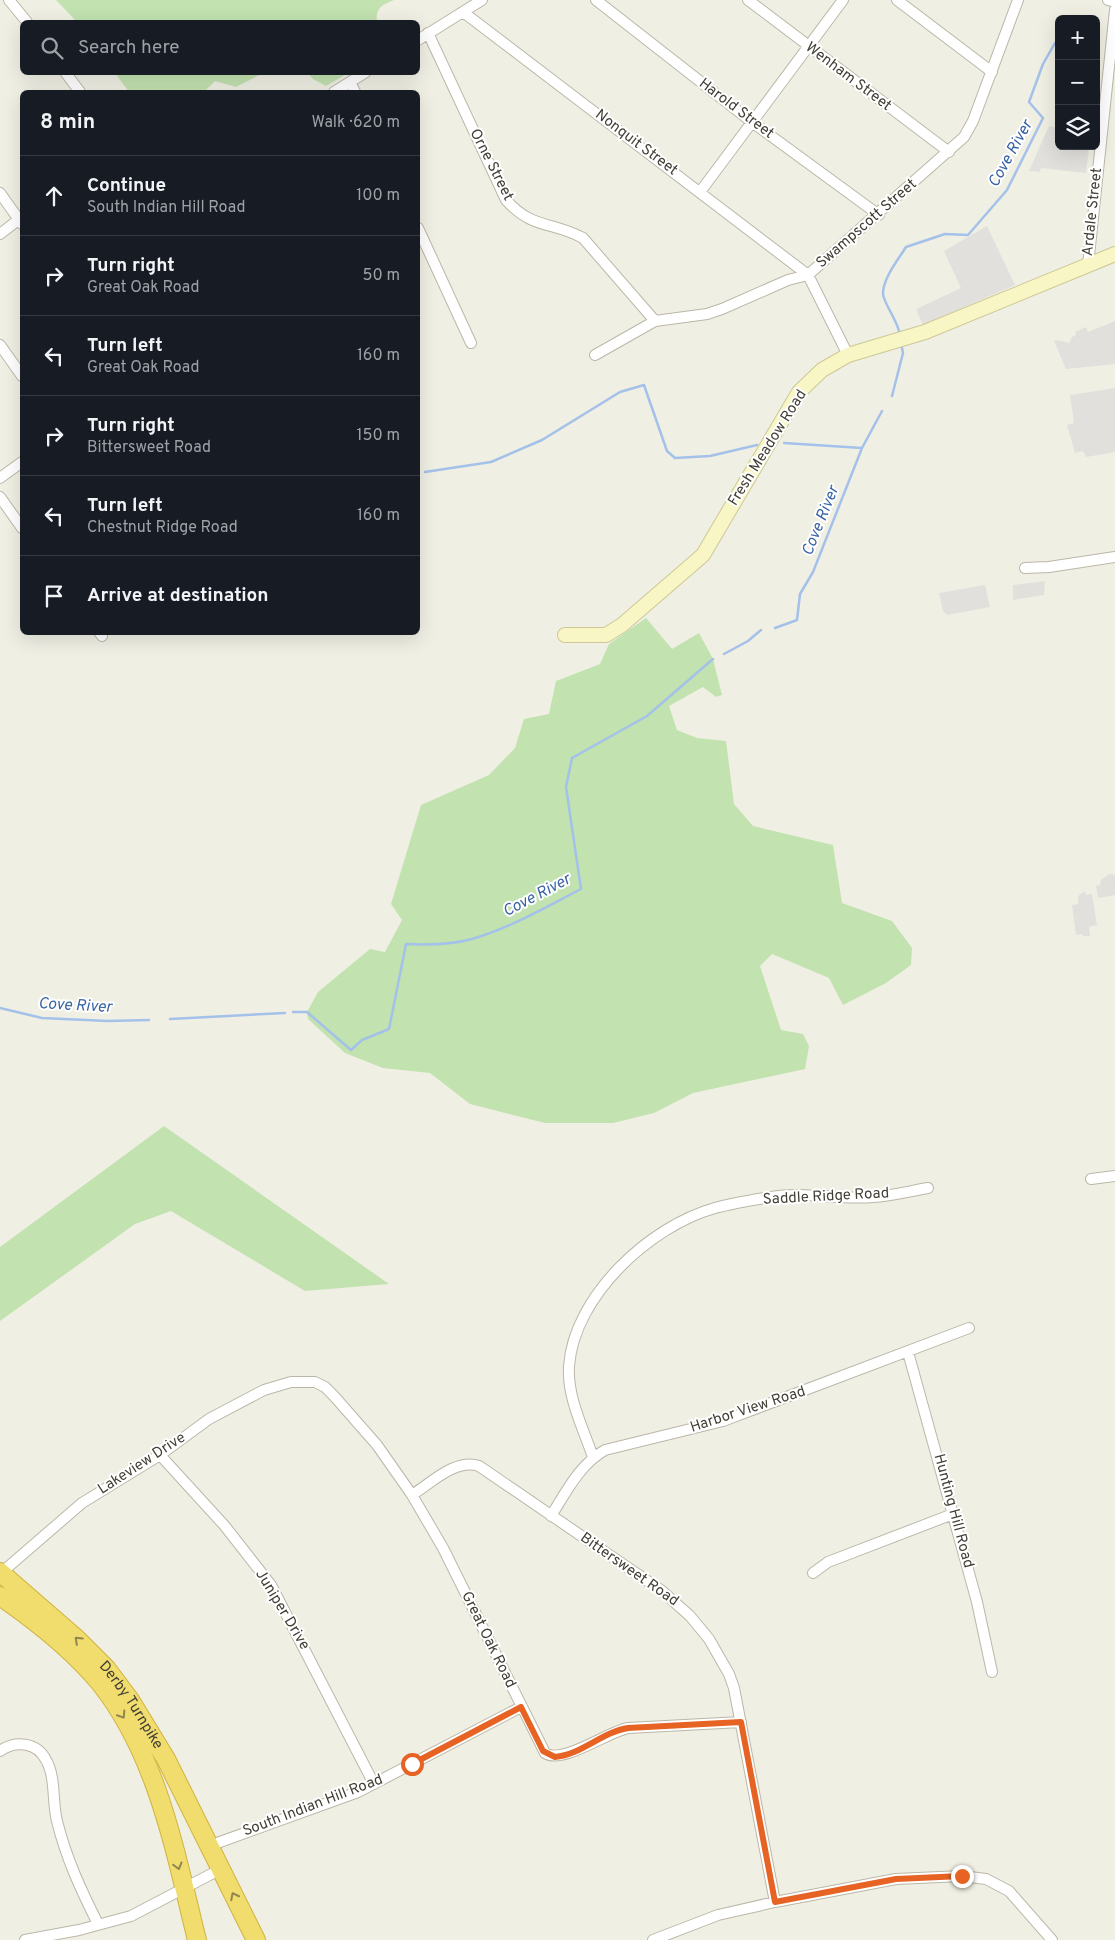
<!DOCTYPE html>
<meta charset="utf-8">
<style>
body{margin:0;font-family:Overpass,sans-serif;background:#20242c;color:#f1f3f6}
.controls{position:absolute;right:15px;top:15px;display:grid;overflow:hidden;border-radius:8px;box-shadow:0 5px 20px #0002}
.controls button{width:45px;height:45px;display:grid;place-items:center;padding:0;border:0;border-bottom:1px solid #363941;background:#171b24;color:#f1f3f6;font:25px sans-serif}
.stop{position:absolute;width:15px;height:15px;margin:-11px;border:4px solid #e76324;border-radius:50%;background:#fff}
.stop.end{background:#e76324;border-color:#fff;box-shadow:0 1px 5px #0008}
.list{margin:0;padding:0;list-style:none}
h2{display:flex;justify-content:space-between;align-items:center;height:65px;margin:0;padding:0 20px;font-size:21px}
h2 small{font-size:16px;font-weight:400;color:#9ea1a6}
.list li{display:grid;grid-template-columns:32px 1fr auto;gap:15px;align-items:center;box-sizing:border-box;height:80px;padding:0 20px;border-top:1px solid #363941}
.list b{display:block;font-size:19px;white-space:nowrap}
.list p{margin:0;font-size:16px;white-space:nowrap;color:#9ea1a6}
.list em{font-size:16px;font-style:normal;color:#9ea1a6}
.icon{flex:none;width:28px;height:28px;fill:none;stroke:currentColor;stroke-width:2;stroke-linecap:round;stroke-linejoin:round}
.map{position:relative;flex:none;width:1115px;height:1940px;overflow:hidden}
.search{position:absolute;background:#171b24;box-shadow:0 5px 20px #0002;left:20px;top:20px;width:400px;height:55px;display:flex;align-items:center;gap:12px;box-sizing:border-box;padding:0 18px;border-radius:8px;color:#9ea1a6;font-size:19px}
.panel{position:absolute;background:#171b24;box-shadow:0 5px 20px #0002;left:20px;top:90px;width:400px;height:545px;border-radius:8px}
.map>svg:first-child{display:block}
.green{fill:#c2e2b0}
.parking{fill:#e1e0dc}
.lines{fill:none;stroke-linecap:round;stroke-linejoin:round}
.stream{stroke:#a4c1e9;stroke-width:2.5}
.street-casing{stroke:#bbb7a8;stroke-width:12}
.secondary-casing{stroke:#cdc897;stroke-width:16}
.highway-casing{stroke:#cfb340;stroke-width:20}
.street{stroke:#fff;stroke-width:10}
.secondary{stroke:#f9f6c5;stroke-width:14}
.highway{stroke:#f1dc6e;stroke-width:18}
.oneway{stroke:#91864f}
.route{stroke:#e76324;stroke-width:6}
.labels{text-anchor:middle;dominant-baseline:central;stroke-width:4;stroke-linejoin:round;paint-order:stroke}
.street-label{font-size:15px;fill:#423f35;stroke:#fff}
.water-label{font-size:16px;font-style:italic;fill:#3863a4;stroke:#fff}
</style>
<div class="map">
<svg width="1115" height="1940" viewBox="0 0 1115 1940">
<rect width="100%" height="100%" fill="#f0efe4"/>
<!-- green -->
<path class="green" d="M 56,0 L 394,0 C 382,5 375,8 377,22 L 77,22 Z
M 115,73 L 263,73 L 236,87 L 215,81 L 204,92 L 129,92 Z
M 308,73 L 348,73 L 326,86 L 313,79 Z
M 646,618 L 672,649 L 699,633 L 713,659 L 722,695 L 716,697 L 703,687 L 669,706 L 677,730 L 697,738 L 726,741 L 734,804 L 753,826 L 833,845 L 842,903 L 892,921 L 912,948 L 911,965 L 886,983 L 843,1005 L 829,978 L 772,954 L 760,966 L 781,1030 L 803,1034 L 809,1046 L 805,1069 L 693,1093 L 654,1113 L 613,1123 L 545,1123 L 470,1104 L 430,1073 L 383,1068 L 345,1053 L 308,1019 L 307,1012 L 318,992 L 370,949 L 385,952 L 402,920 L 391,904 L 421,805 L 489,775 L 515,748 L 524,719 L 549,714 L 556,681 L 600,664 L 609,644 Z
M 164,1126 L 389,1284 L 305,1291 L 171,1211 L 135,1224 L 0,1321 L 0,1247 Z"/>
<!-- parking -->
<path class="parking" d="M 1049,126 L 1059,128 L 1059,146 L 1089,146 L 1086,173 L 1041,168 L 1040,172 L 1029,171 Z
M 987,226 L 1015,285 L 923,325 L 916,309 L 961,288 L 944,251 Z
M 1115,321 L 1115,364 L 1066,369 L 1054,341 L 1058,340 L 1069,343 L 1072,337 L 1076,335 L 1075,332 L 1086,327 L 1088,332 Z
M 1115,388 L 1115,452 L 1086,457 L 1083,451 L 1075,453 L 1067,425 L 1074,423 L 1070,395 Z
M 1045,581 L 1044,595 L 1013,600 L 1013,585 Z
M 985,585 L 990,607 L 947,615 L 943,611 L 939,593 Z
M 1109,874 L 1115,875 L 1115,895 L 1098,898 L 1096,886 L 1100,885 L 1101,880 Z
M 1085,891 L 1086,895 L 1092,894 L 1097,925 L 1089,927 L 1090,936 L 1083,936 L 1082,934 L 1076,935 L 1072,905 L 1078,904 L 1078,896 Z"/>
<g class="lines">
<!-- stream -->
<path class="stream" d="M 1096,45 L 1099,45
M 900,335 C 898,321 884,304 883,294 C 883,278 898,260 906,247 L 945,234 L 968,235 L 1007,190 L 1043,118 L 1029,102 L 1043,64 L 1055,43 L 1059,43
M 892,396 L 903,353 L 902,348
M 784,443 L 862,448
M 425,472 L 491,462 L 542,440 L 620,392 L 644,385 L 667,451 L 675,458 L 710,456 L 757,445
M 775,628 L 797,620 L 800,594 L 813,572 L 862,448 L 882,411
M 724,654 L 748,641 L 761,630
M 0,1008 L 42,1018 L 108,1021 L 149,1020
M 293,1012 L 307,1012 L 351,1050 L 362,1040 L 389,1029 L 406,944 C 427,945 451,945 472,939 C 510,928 546,907 581,889 L 566,787 L 572,758 L 647,716 L 713,659
M 170,1019 L 285,1013"/>
<!-- street casing -->
<g class="street-casing">
<path id="street" d="M 9,0 L 27,22
M 596,0 L 752,122 L 879,215
M 748,0 L 949,152
M 897,0 L 992,72
M 1108,0 L 1115,2
M 463,12 L 808,275 L 848,355
M 428,33 L 506,200 C 533,230 552,221 583,238 L 655,321
M 418,40 L 482,0
M 65,72 L 80,92
M 350,82 L 355,92
M 334,92 L 366,72
M 700,192 L 843,0
M 0,193 L 22,224
M 418,228 L 471,343
M 0,234 L 22,217
M 1088,265 L 1115,10
M 0,345 L 22,376
M 595,355 L 655,321 L 707,314 L 722,309 L 788,280 L 808,275 L 964,137 L 973,121 L 1018,0
M 0,478 L 22,462
M 0,497 L 22,528
M 1025,568 L 1049,567 L 1115,557
M 99,632 L 102,636
M 1091,1179 L 1115,1176
M 908,1352 L 977,1602 L 992,1672
M 160,1455 L 224,1525 L 271,1585 L 374,1784
M 593,1457 C 583,1428 567,1397 569,1366 C 574,1296 650,1226 715,1208 C 733,1203 752,1200 771,1197 C 804,1191 839,1200 873,1197 C 891,1196 910,1191 928,1188
M 412,1495 C 431,1483 456,1458 479,1466 L 662,1591 L 690,1616 L 709,1639 L 729,1674 L 734,1688 L 775,1902
M 551,1516 C 566,1492 580,1464 605,1450 L 723,1421 L 969,1328
M 1,1573 L 82,1503 L 160,1455 L 209,1419 L 264,1390 L 291,1382 L 315,1382 L 325,1387 L 334,1396 L 377,1445 L 412,1495 L 443,1548 L 545,1753 C 562,1765 607,1732 628,1728 L 741,1722
M 813,1573 L 828,1562 L 953,1514
M 0,1751 C 15,1740 37,1742 46,1760 C 56,1777 52,1802 57,1821 C 66,1858 81,1890 98,1924
M 209,1846 L 358,1792 L 521,1707
M 25,1940 L 79,1930 L 131,1916 L 221,1869
M 653,1940 L 718,1915 L 775,1902 L 896,1879 L 962,1876 L 986,1879 L 1009,1891 L 1052,1940"/>
</g>
<!-- secondary casing -->
<g class="secondary-casing">
<path id="secondary" d="M 565,635 L 606,635 L 622,625 L 703,555 L 799,392 L 822,370 L 848,355 L 925,332 L 1115,254"/>
</g>
<!-- highway casing -->
<g class="highway-casing">
<g id="highway">
<path id="s1" d="M 0,1572 L 77,1639 L 106,1668 L 130,1700 L 166,1759 L 256,1940"/>
<path d="M 0,1596 C 36,1621 72,1649 100,1683 C 158,1756 175,1852 197,1940"/>
</g>
</g>
<!-- street -->
<use href="#street" class="street"/>
<!-- secondary -->
<use href="#secondary" class="secondary"/>
<!-- highway -->
<use href="#highway" class="highway"/>
</g>
<!-- one-way arrows -->
<defs><path id="oneway-chevron" d="M-2-3.5L2.5 0L-2 3.5" fill="none" stroke-width="1.6" stroke-linecap="round" stroke-linejoin="round" transform="scale(1.25)"/></defs>
<g class="oneway">
<use href="#oneway-chevron" transform="translate(78 1640) rotate(-137)"/>
<use href="#oneway-chevron" transform="translate(122 1715) rotate(57)"/>
<use href="#oneway-chevron" transform="translate(178 1866) rotate(75)"/>
<use href="#oneway-chevron" transform="translate(234 1896) rotate(-117)"/>
</g>
<g class="lines">
<!-- route -->
<path class="route" d="M 412,1764 L 521,1707 L 543,1751 L 555,1757 C 581,1755 602,1732 628,1728 L 741,1722 L 775,1902 L 896,1879 L 962,1876"/>
</g>
<g class="labels">
<!-- street labels -->
<g class="street-label">
<text transform="translate(848 77) rotate(37)">Wenham Street</text>
<text transform="translate(736 109) rotate(37)">Harold Street</text>
<text transform="translate(636 143) rotate(37)">Nonquit Street</text>
<text transform="translate(491 165) rotate(63)">Orne Street</text>
<text transform="translate(1093 212) rotate(-84)">Ardale Street</text>
<text transform="translate(867 224) rotate(-41)">Swampscott Street</text>
<text transform="translate(768 448) rotate(-58)">Fresh Meadow Road</text>
<text transform="translate(826 1197) rotate(-3)">Saddle Ridge Road</text>
<text transform="translate(748 1410) rotate(-18)">Harbor View Road</text>
<text transform="translate(142 1464) rotate(-33)">Lakeview Drive</text>
<text transform="translate(953 1511) rotate(75)">Hunting Hill Road</text>
<text transform="translate(629 1570) rotate(35)">Bittersweet Road</text>
<text transform="translate(282 1610) rotate(59)">Juniper Drive</text>
<text transform="translate(488 1640) rotate(64)">Great Oak Road</text>
<text stroke="none"><textPath href="#s1" startOffset="188">Derby Turnpike</textPath></text>
<text transform="translate(313 1806) rotate(-21)">South Indian Hill Road</text>
</g>
<!-- water labels -->
<g class="water-label">
<text transform="translate(1011 154) rotate(-61)">Cove River</text>
<text transform="translate(821 521) rotate(-68)">Cove River</text>
<text transform="translate(537 896) rotate(-28)">Cove River</text>
<text transform="translate(75 1006) rotate(3)">Cove River</text>
</g>
</g>
</svg>
<div class="controls">
<button>+</button>
<button>−</button>
<button><svg class="icon" aria-label="layers" viewBox="0 0 24 24"><path d="M12 4l9 5-9 5-9-5zM3 14l9 5 9-5"/></svg></button>
</div>
<div class="stop" style="left:412px;top:1764px"></div>
<div class="stop end" style="left:962px;top:1876px"></div>
<div class="search"><svg class="icon" aria-label="search" viewBox="0 0 24 24"><circle cx="10" cy="10" r="6"/><path d="M15 15l6 6"/></svg>Search here</div>
<section class="panel">
<h2>8 min<small>Walk · 620 m</small></h2>
<ul class="list">
<li><svg class="icon" aria-label="ahead" viewBox="0 0 24 24"><path d="M12 20V5M6 11l6-6 6 6"/></svg><div><b>Continue</b><p>South Indian Hill Road</p></div><em>100 m</em></li>
<li><svg class="icon" aria-label="right" viewBox="0 0 24 24"><path d="M7 20v-9h11M14 6l5 5-5 5"/></svg><div><b>Turn right</b><p>Great Oak Road</p></div><em>50 m</em></li>
<li><svg class="icon" aria-label="left" viewBox="0 0 24 24"><path d="M17 20v-9H6M10 6l-5 5 5 5"/></svg><div><b>Turn left</b><p>Great Oak Road</p></div><em>160 m</em></li>
<li><svg class="icon" aria-label="right" viewBox="0 0 24 24"><path d="M7 20v-9h11M14 6l5 5-5 5"/></svg><div><b>Turn right</b><p>Bittersweet Road</p></div><em>150 m</em></li>
<li><svg class="icon" aria-label="left" viewBox="0 0 24 24"><path d="M17 20v-9H6M10 6l-5 5 5 5"/></svg><div><b>Turn left</b><p>Chestnut Ridge Road</p></div><em>160 m</em></li>
<li><svg class="icon" aria-label="arrive" viewBox="0 0 24 24"><path d="M6 21V4h12l-3 4 3 4H6"/></svg><div><b>Arrive at destination</b></div></li>
</ul>
</section>
</div>
